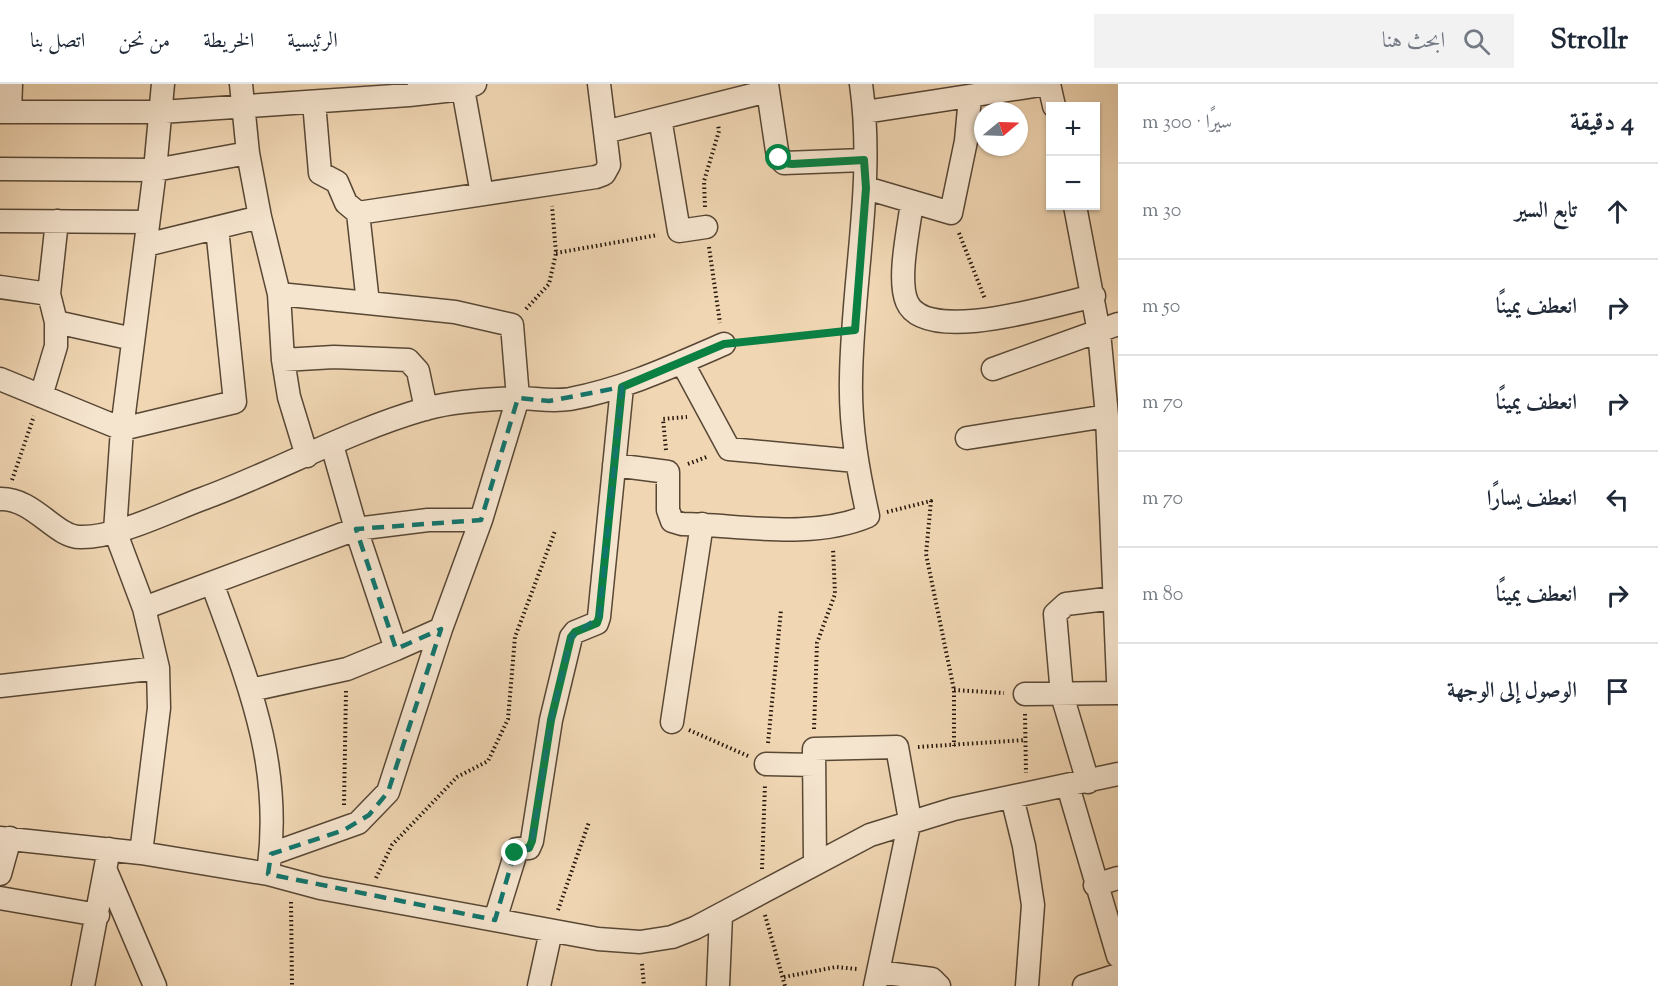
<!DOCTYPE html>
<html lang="ar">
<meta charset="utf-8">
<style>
body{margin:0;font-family:"Sorts Mill Goudy",Amiri,serif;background:#f2f2f3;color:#1f2937;direction:rtl}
.controls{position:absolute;right:18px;top:18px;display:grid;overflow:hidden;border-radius:0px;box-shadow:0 2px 4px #0004}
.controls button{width:54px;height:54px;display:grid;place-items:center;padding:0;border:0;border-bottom:2px solid #e0e1e3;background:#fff;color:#1f2937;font:30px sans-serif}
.compass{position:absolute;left:974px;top:18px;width:54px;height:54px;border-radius:50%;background:#fff;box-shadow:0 2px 4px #0004;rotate:71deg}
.stop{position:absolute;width:18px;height:18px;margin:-14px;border:4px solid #0b8043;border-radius:50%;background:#fff}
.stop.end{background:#0b8043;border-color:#fff;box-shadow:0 2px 6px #0008}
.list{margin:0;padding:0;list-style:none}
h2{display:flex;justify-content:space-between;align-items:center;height:78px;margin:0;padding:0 24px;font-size:26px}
h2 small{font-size:20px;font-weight:400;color:#747a83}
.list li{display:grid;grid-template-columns:39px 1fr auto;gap:18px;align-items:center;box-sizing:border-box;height:96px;padding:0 24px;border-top:2px solid #e0e1e3}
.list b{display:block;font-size:22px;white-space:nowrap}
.list em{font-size:20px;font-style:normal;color:#747a83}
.icon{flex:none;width:33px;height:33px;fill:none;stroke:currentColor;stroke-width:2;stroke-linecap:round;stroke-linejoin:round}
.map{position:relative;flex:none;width:1118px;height:902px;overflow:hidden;direction:ltr}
header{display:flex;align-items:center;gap:36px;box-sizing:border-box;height:84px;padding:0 30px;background:#fff;border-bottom:2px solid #e0e1e3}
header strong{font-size:28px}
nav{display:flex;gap:33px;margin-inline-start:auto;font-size:21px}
.search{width:420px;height:54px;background:#f2f2f3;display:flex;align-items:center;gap:15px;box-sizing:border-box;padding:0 21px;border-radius:0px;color:#747a83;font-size:22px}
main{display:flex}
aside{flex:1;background:#fff}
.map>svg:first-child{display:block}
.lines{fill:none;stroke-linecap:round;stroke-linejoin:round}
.street-casing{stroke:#584735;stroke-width:25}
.path{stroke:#25170b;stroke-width:4;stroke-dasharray:1.5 3;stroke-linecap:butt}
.street{stroke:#f5e4ce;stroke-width:22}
.route{stroke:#0b8043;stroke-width:8}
.marked{fill:none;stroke:#0f766e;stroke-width:4.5;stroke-dasharray:12 8;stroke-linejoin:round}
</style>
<header>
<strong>Strollr</strong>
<div class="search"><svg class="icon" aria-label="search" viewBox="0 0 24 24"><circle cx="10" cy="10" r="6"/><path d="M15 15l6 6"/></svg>ابحث هنا</div>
<nav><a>الرئيسية</a><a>الخريطة</a><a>من نحن</a><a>اتصل بنا</a></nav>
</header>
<main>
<aside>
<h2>4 دقيقة<small>سيرًا · 300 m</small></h2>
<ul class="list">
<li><svg class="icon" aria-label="ahead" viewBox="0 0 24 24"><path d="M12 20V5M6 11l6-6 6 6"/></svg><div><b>تابع السير</b></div><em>30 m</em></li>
<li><svg class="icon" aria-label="right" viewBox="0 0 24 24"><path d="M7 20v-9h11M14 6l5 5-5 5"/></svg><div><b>انعطف يمينًا</b></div><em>50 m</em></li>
<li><svg class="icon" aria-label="right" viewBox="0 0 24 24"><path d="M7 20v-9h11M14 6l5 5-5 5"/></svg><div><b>انعطف يمينًا</b></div><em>70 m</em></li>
<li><svg class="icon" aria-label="left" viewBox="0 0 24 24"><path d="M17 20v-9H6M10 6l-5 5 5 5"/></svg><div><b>انعطف يسارًا</b></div><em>70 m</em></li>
<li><svg class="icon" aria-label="right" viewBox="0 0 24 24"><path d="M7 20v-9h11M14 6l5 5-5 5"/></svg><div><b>انعطف يمينًا</b></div><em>80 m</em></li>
<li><svg class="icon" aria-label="arrive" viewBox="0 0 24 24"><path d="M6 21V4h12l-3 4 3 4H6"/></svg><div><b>الوصول إلى الوجهة</b></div></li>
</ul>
</aside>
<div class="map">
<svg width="1118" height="902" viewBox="0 0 1118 902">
<rect width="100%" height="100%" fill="#f0d6b3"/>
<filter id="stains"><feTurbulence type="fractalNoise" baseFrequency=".00333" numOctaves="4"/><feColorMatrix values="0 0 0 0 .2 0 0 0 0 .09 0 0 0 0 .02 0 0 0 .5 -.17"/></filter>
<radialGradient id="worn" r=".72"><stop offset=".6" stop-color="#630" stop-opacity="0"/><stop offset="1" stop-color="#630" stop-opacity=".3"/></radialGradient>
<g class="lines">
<!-- street casing -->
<g class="street-casing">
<path id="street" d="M 241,0 L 248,69 L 260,133 L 279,210 L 283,276 L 289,313 L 307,372
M 599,0 L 605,48 L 768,7
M 767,0 L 777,67 L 779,74 L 784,79 L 864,76
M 1049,0 L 1054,22
M 463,5 L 482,110
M 314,18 L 320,89 L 337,98 L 346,119 L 358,129 L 596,93 L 604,90 L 609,81 L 605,48
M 0,28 L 161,28 L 409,11 L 463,5 L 475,0
M 10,28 L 11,0
M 865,28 L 1047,0
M 660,34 L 679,147 L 706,143
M 0,85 L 155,86 L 248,69
M 866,104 L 951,129 L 966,57 L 970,13
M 912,118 C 909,144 897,195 907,218 C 926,262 1057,220 1094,212
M 1075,122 L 1099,248 L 1107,332 L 1118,596
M 0,137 L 148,138
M 146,161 L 260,133
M 0,203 L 49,210
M 279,210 L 368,219
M 56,238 L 133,255
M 283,276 L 334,273 L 408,276 L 418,287 L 426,325
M 682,278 L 729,365 L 856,377
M 993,285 L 1118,240
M 0,295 L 122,345 L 235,318 L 217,144
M 41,312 L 56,262 L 56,238 L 49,210 L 57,137
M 967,354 L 1107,332
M 614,381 L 668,388 L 668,426 L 672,437 L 682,440 C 741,441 811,456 868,432 C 858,387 850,343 851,296 C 852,197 875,99 861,0
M 0,415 C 34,414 55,453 80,453 C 116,454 167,428 202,415 C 276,388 348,347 425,325 C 454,317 486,316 515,314 C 534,314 551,318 570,315 C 624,305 673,282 724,260
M 212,499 C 247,596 282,676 269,782
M 144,524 L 356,445 L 428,436 L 481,436
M 396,565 L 441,545
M 0,602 L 158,584
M 251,606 L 347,585 L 396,565 L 356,445 L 332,361
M 1025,610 L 1118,609
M 672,638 L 702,440
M 766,680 L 814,681
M 1088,698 L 1062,611 L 1055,530 L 1066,520 L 1114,514
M 1068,702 L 1118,872
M 1012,713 L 1024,762 L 1033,821 L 1027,902
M 0,754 L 141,769 L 268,790 L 320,804 L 598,855 L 640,858 L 672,853 L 695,844 L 870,751 L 954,725 L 1118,690
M 141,769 L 159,624 L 158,584 L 144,524 L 115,447 L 122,345 L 155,86 L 163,0
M 271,770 L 358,739 L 388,708 L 441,545 L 481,436 L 518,314 L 512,241 L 455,228 L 368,219 L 358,129
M 815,778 L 814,665 L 897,663 L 910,736 L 875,902
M 106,787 L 155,902
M 0,790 L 10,754
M 1095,801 L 1118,794
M 0,814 L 98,831
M 495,836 L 517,765 L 529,764 L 532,757 L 551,636 L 571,553 L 575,548 L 597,539 L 599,533 L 622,303
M 878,888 L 932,895 L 939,902
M 83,902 L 109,765
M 539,902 L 551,847
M 718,902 L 721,831
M 1084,902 L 1118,891"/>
</g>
<!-- path -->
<path class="path" d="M 705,123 L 704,97 L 719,47 L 718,40
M 959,149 L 985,215
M 709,163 L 720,239
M 556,169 L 658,151
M 526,225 L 549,200 L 556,169 L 552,122
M 745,258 L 833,248
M 666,366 L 663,335 L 687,333
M 688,380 L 709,372
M 12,396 L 34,332
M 887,428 L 931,417 L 926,470 L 954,606 L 954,662
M 954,606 L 1004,609
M 1025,630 L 1026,689
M 814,645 L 817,559 L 835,510 L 833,464
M 689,646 L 748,672
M 768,659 L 781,526
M 918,663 L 1025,656
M 344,721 L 346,606
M 762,785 L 765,700
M 376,794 L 392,761 L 457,693 L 488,677 L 508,635 L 515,553 L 555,447
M 291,818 L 292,902
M 558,826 L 589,738
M 765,831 L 785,902
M 642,880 L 644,902
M 784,893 L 836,883 L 857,885"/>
<!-- street -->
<use href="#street" class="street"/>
</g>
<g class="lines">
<!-- route -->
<path class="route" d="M 515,769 L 517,765 L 529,764 L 532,757 L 551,636 L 571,553 L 575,548 L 597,539 L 599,533 L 622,303 L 724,260 L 855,246 L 866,104 L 864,76 L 792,80 L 784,79 L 779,74"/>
</g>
<!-- marked area -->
<path class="marked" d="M 622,303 L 599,533 L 571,553 L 551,636 L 532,757 L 529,764 L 516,764 L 495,836 L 268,790 L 271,770 L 344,746 L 369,731 L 388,708 L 441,545 L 396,565 L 356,445 L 481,436 L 518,314 L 549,317 Z"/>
<rect width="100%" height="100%" filter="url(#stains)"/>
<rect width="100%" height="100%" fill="url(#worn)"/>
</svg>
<div class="controls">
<button>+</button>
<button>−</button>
</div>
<svg class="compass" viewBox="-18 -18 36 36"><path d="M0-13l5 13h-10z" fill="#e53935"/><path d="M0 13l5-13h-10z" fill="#747a83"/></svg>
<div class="stop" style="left:779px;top:74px"></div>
<div class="stop end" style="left:515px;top:769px"></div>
</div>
</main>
